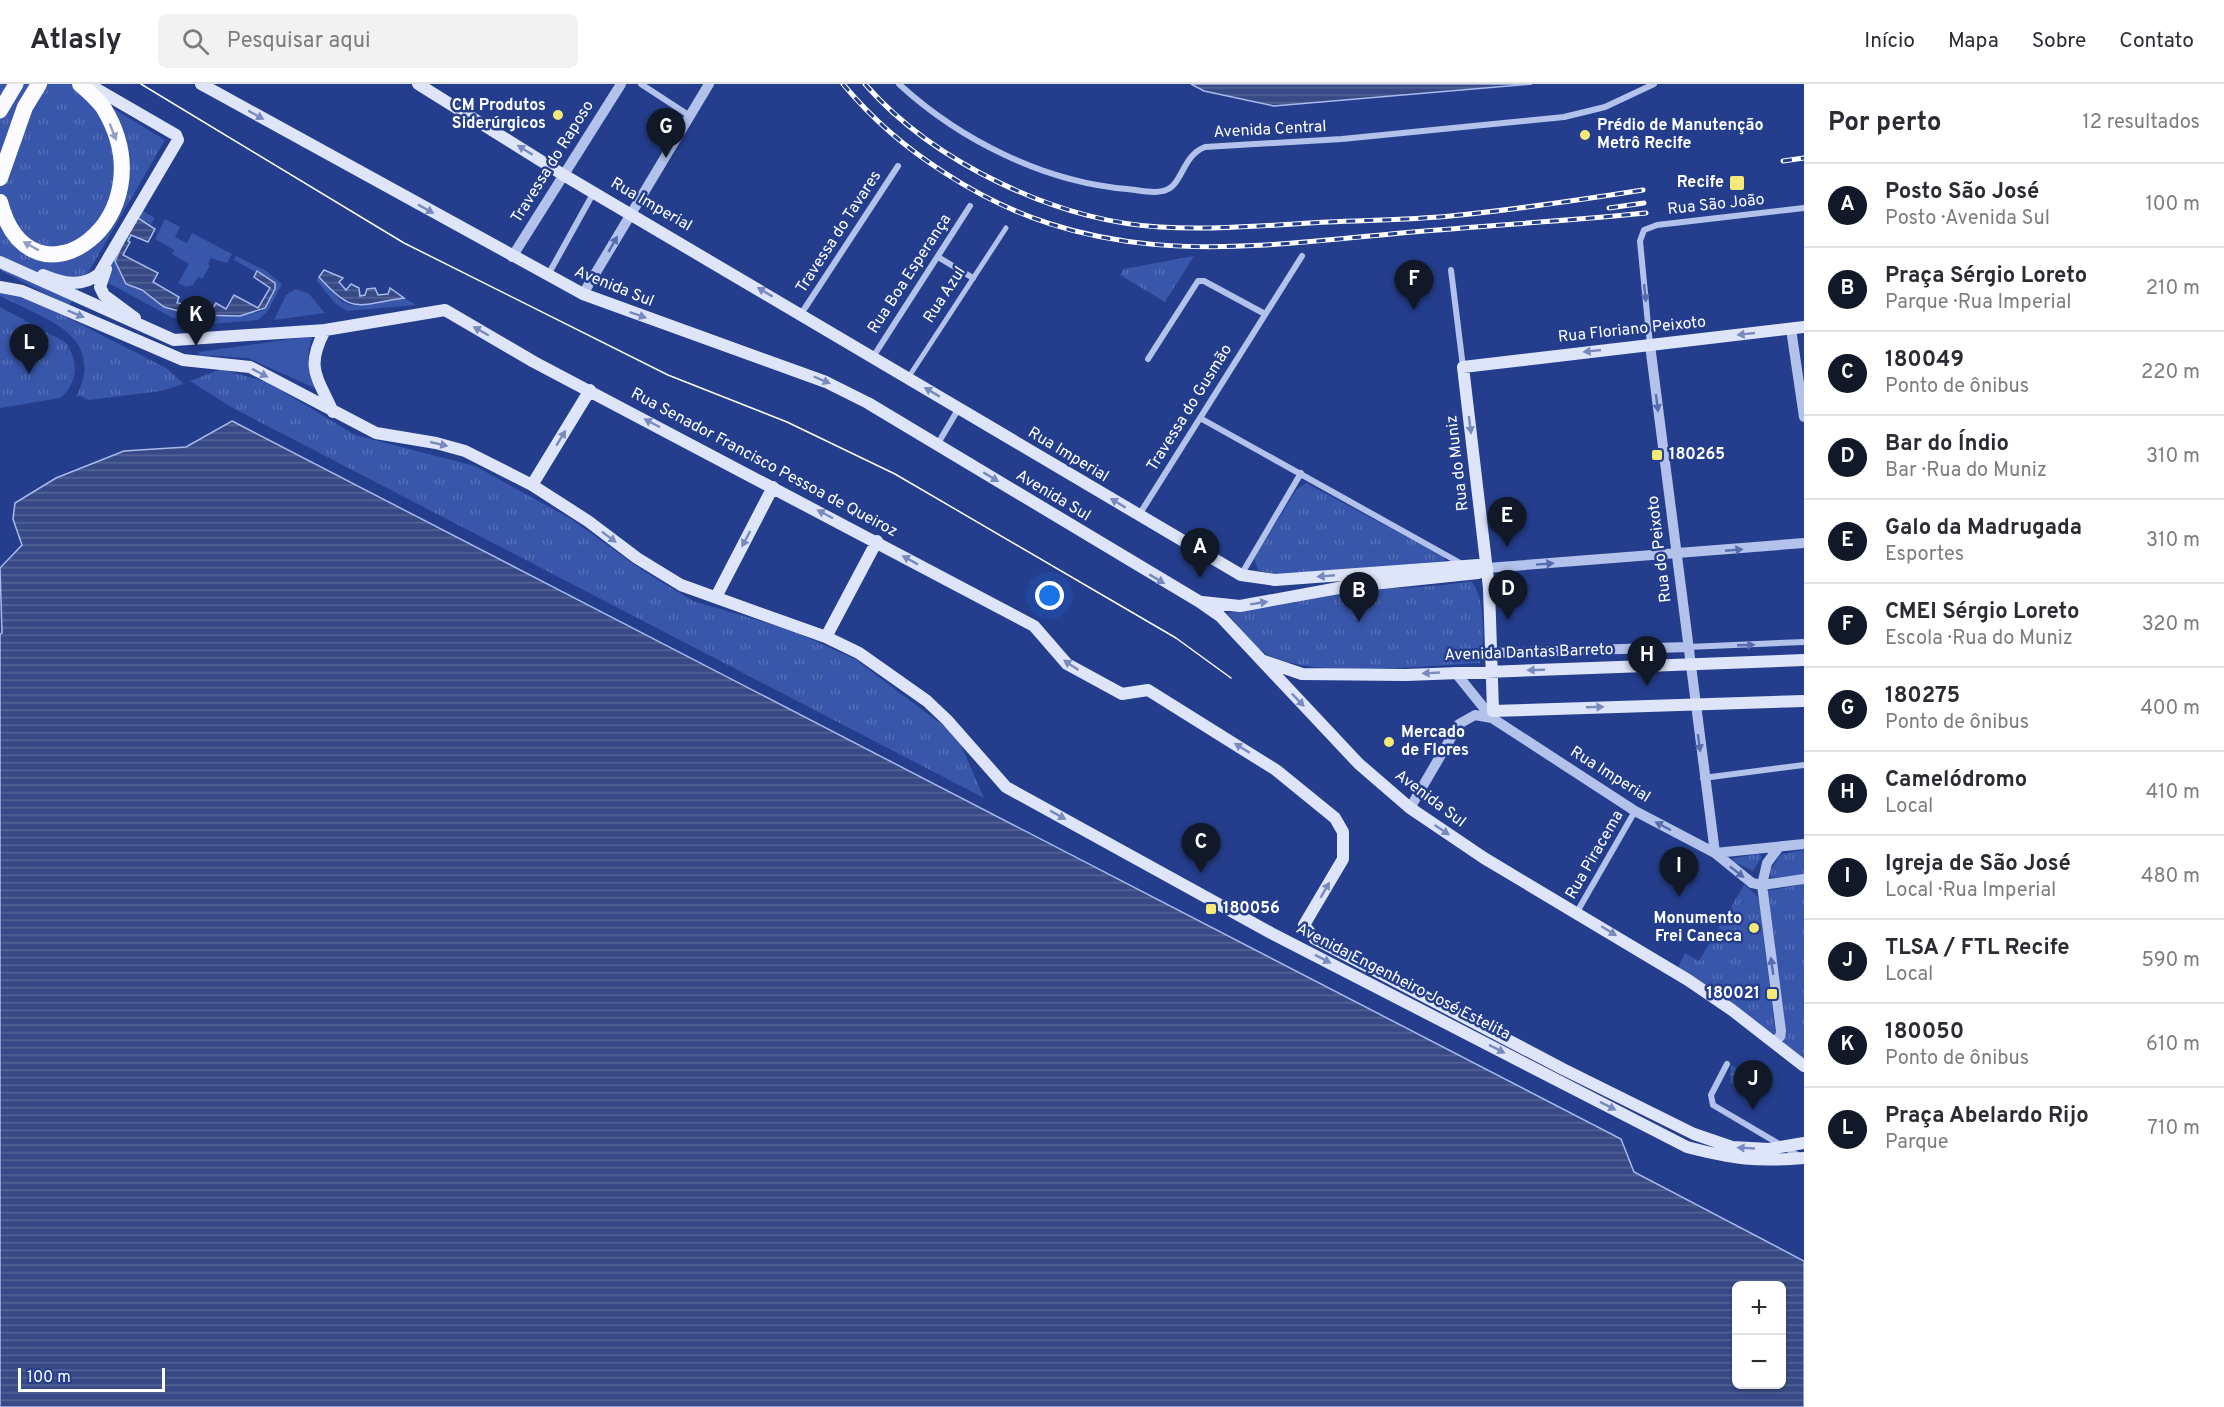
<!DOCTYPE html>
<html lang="pt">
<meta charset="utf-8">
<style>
body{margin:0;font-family:Overpass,sans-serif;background:#f2f2f3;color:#2b2b33}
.controls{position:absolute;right:18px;bottom:18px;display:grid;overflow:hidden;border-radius:9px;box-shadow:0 2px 4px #0004}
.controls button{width:54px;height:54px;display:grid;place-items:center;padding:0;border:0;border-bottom:2px solid #e1e1e2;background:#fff;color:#2b2b33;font:30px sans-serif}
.scale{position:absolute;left:18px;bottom:15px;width:147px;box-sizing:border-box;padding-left:6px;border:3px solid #fff;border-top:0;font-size:16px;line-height:21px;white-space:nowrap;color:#fff;-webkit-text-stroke:4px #243e8d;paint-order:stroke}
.you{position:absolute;left:1050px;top:512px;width:21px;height:21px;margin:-15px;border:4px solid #fff;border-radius:50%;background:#1a73e8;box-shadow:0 0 0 9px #1a73e833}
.badge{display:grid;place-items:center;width:39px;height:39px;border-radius:50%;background:#111827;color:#fff;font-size:20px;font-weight:700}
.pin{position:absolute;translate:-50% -50px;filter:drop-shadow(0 2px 3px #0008)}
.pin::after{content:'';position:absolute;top:32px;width:21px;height:18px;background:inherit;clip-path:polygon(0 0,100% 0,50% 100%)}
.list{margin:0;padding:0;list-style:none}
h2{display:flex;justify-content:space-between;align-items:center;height:78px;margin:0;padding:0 24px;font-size:26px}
h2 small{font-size:20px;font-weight:400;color:#7c7c81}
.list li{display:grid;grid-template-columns:39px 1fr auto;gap:18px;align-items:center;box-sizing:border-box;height:84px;padding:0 24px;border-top:2px solid #e1e1e2}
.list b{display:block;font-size:22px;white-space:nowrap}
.list p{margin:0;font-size:20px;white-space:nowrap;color:#7c7c81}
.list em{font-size:20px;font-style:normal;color:#7c7c81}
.icon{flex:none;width:33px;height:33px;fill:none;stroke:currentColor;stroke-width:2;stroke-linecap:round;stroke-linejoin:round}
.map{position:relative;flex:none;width:1804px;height:1323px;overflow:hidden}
header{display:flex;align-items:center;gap:36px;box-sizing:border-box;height:84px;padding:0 30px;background:#fff;border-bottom:2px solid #e1e1e2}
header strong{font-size:28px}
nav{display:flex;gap:33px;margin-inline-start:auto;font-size:21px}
.search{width:420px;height:54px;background:#f2f2f3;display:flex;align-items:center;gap:15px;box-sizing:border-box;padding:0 21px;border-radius:9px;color:#7c7c81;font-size:22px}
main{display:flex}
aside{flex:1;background:#fff}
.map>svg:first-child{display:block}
.grass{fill:#3856aa}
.forest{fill:url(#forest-crowns)}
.park{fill:url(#park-tufts)}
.water{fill:url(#water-rules);stroke:#a8baec;stroke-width:1.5;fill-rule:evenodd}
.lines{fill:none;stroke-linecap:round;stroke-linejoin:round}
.pedestrian{stroke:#b3c2eb;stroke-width:5}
.minor{stroke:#b3c2eb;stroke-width:6}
.tertiary{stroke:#b3c2eb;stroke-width:10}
.secondary{stroke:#dee5f9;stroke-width:12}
.primary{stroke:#f8f9fe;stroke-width:15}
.trunk{stroke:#fcfcfe;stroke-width:16}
.tram{stroke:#fff;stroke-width:1.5}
.rail-casing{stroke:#fff;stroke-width:5}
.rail{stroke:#243e8d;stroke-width:3;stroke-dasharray:9;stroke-linecap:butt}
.oneway{fill:#7889be}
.oneway2{fill:#909dc6}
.oneway3{fill:#566cae}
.poi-dot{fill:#f5e977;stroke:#243e8d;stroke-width:2}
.labels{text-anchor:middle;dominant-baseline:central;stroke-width:5;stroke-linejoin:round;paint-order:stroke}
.poi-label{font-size:16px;font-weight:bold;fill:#fff;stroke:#243e8d;text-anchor:end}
.street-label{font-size:16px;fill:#fff;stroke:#243e8d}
</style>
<header>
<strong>Atlasly</strong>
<div class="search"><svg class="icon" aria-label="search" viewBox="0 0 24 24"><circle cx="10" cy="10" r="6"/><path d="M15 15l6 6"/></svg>Pesquisar aqui</div>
<nav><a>Início</a><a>Mapa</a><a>Sobre</a><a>Contato</a></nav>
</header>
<main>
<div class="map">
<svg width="1804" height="1323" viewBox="0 0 1804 1323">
<defs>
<pattern id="forest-crowns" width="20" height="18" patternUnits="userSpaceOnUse" patternTransform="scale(1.5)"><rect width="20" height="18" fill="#3856aa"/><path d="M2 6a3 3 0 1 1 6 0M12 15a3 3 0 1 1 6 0" fill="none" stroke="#566fb7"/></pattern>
<pattern id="park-tufts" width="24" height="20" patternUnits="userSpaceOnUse" patternTransform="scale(1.5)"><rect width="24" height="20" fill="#3856aa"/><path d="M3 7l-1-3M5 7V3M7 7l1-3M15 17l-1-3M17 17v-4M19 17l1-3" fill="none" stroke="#566fb7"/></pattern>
<pattern id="water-rules" width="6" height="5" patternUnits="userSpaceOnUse" patternTransform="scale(1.5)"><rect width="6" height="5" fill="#374a85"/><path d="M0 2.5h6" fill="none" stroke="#556597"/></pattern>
</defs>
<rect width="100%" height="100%" fill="#243e8d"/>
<!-- grass -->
<path class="grass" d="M 137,124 L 155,134 L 151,140 L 136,132 L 116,180 L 124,196 L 172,226 L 244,231 L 262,227 L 275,205 L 275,199 L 234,176 L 236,172 L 266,187 L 282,200 L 268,227 L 258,236 L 200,241 L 173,234 L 97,193 Z
M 165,135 L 180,143 L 175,153 L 187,159 L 192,149 L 232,170 L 227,179 L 211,174 L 208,180 L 210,182 L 202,195 L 198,193 L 193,201 L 186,203 L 178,199 L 189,180 L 172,170 L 174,166 L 155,155 Z
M 319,193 L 341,217 L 350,221 L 404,214 L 416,221 L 347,227 L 336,220 L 316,196 Z
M 296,205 L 309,210 L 325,229 L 274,236 L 286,211 Z
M 313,252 C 305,272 308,286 317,305 L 248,274 L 199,271 L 199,268 Z"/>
<!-- forest -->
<path class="forest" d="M 1731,981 L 1750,994 L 1750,999 L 1737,1001 L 1730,999 Z"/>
<!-- park -->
<path class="park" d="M 0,0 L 73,0 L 165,56 L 69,222 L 0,186 Z
M 1194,172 L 1165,218 L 1120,191 L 1124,185 Z
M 0,199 L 166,284 L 184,300 L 161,307 L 88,316 L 81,312 L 76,313 C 108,251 43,234 0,212 Z
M 0,223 L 63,257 L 69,262 L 64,276 L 69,264 C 79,281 76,301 60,314 L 0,324 Z
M 221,285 L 267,298 L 355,351 L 475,382 L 571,435 L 645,488 L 693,517 L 788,545 L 855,575 L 957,652 L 984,714 L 231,323 L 190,297 Z
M 1306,399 L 1444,473 L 1445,477 L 1275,491 L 1258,486 L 1254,475 L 1296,406 Z
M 1471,497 C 1485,511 1485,560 1480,579 C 1427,581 1310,596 1265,569 C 1251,560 1237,541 1227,529 L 1331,509 L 1445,501 Z
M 1804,766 L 1804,791 L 1771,794 L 1770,787 L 1781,770 Z
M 1759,770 L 1762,773 L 1753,787 L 1732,777 L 1733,774 Z
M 1804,800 L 1804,977 L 1784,961 L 1767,807 Z
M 1744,801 L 1756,811 L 1759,817 L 1776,953 L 1716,907 L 1678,883 L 1685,869 L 1699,877 Z"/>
<!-- water -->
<path class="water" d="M 1191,0 L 1532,0 L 1274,22 L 1204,7 Z
M 135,132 L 155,145 L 148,158 L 131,151 L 128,157 L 130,158 L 123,171 L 158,189 L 153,198 L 179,213 L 177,219 L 213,224 L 216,219 L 226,225 L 234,211 L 258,224 L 270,204 L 254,193 L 257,187 L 275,199 L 275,205 L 265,224 L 240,232 L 194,231 L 164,223 L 142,206 L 126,200 L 115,177 Z
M 324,186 L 343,194 L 339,198 L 346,206 L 351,200 L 359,204 L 360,212 L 365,211 L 367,205 L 375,204 L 378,211 L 388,210 L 390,204 L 404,214 C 356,221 353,231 319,193 Z
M 232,337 L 1621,1055 L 1634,1088 L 1804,1177 L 1804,1323 L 0,1323 L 0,550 L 2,549 L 0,484 L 22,461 L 13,435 L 15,419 L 56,394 L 124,367 L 186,363 ZM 1736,1202 L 1782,1202 L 1782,1300 L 1736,1300 Z"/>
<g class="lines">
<!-- pedestrian -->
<path class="pedestrian" d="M 908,294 L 1006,144"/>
<!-- minor -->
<path class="minor" d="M 641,0 L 690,32
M 899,0 C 960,56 1044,98 1127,105 C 1138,106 1153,110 1163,107 C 1183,103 1181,72 1205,63 L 1342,55 L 1564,33 L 1605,23 L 1654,0
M 938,173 L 973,194
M 1451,186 L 1463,283
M 548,191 L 594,108
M 801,230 L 898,82
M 1650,261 L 1640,157 L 1644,146 L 1657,141 L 1804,124
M 873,273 L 970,122
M 1148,275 L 1198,197 L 1204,197 L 1265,230
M 1200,334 L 1462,480
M 937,361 L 959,324
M 1139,431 L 1302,172
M 1241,491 L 1301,389
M 1688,563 L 1804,558
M 1703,694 L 1804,681
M 1577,828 L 1635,727
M 1727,980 L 1711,1011 L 1713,1021 L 1801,1073"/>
<!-- tertiary -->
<path class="tertiary" d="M 512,173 L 621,0
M 583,210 L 709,0
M 1791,245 L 1804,333
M 1650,261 L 1715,769
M 1487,484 L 1804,459
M 1492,569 L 1687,563
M 1455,588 L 1492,634 L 1635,727 L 1715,769 L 1752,799 L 1762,801 L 1804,795
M 1410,724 L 1459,640 L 1475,631 L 1492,634
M 1715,769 L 1804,760
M 1773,957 L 1780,953 L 1781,947 L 1762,801 L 1767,779 L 1779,763"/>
<!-- secondary -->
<path class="secondary" d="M 201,0 L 583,210 L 826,298 L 868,319 L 1200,518 L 1220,532 L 1359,680 L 1410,724 L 1484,774 L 1688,896 L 1732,926 L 1804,982
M 418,0 L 562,90 L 1241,491 L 1275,496 L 1465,482 L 1478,481 L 1487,484
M 0,178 L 174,256 L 325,246 L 445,226 L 534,278 L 1034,542 L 1067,580 L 1122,610 L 1148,606 L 1276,686 L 1335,734 L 1343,748 L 1343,775 L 1304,841 L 1315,855 L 1563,985 L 1694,1050 L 1732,1063 L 1769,1065 L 1804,1059
M 106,185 L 100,203 L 104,211 L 135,234
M 43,191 C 63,199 81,204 99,190 L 178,56 L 176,51 L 88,0
M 0,203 L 22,207 L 183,276 L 250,283 L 376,349 L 436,359 L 465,367 L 532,401 L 588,437 L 637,474 L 681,501 L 826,553 L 859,569 L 927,617 L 947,636 L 1006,703 L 1271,849 L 1687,1063 C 1733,1075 1757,1078 1804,1074
M 1804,243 L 1463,283 L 1489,504 L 1493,627 L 1804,617
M 325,246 C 305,284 317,292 333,328
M 532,401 L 590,306
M 716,513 L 773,403
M 1202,518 L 1240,522 L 1344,503 L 1478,489 L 1487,484
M 826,553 L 877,457
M 1264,577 L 1302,590 L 1406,591 L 1804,576"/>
<!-- primary -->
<path class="primary" d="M 0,27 L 16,0"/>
<!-- trunk -->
<path class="trunk" d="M 0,94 L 25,23 L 39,0
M 0,118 C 31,235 172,135 103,23 C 97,15 88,7 80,0"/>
<!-- tram -->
<path class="tram" d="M 141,0 L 404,159 L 668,291 L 787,338 L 895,390 L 1176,554 L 1231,594"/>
<!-- rail casing -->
<g class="rail-casing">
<path id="rail" d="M 843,0 C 872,35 907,65 945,89 C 1093,186 1235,165 1401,149 C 1483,142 1564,137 1646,129
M 865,0 C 934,79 1057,137 1160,143 C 1216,146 1272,141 1328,138 C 1368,136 1409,136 1450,132 C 1514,126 1579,116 1643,106
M 1783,77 L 1804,74
M 1609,124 L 1644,119"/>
</g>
<!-- rail -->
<use href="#rail" class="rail"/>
</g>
<!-- one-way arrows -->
<defs><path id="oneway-solid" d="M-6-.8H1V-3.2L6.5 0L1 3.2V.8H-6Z" transform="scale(1.5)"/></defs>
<g class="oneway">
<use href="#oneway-solid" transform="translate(256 31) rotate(29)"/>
<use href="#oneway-solid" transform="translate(525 66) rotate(-148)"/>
<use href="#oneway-solid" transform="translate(426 125) rotate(29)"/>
<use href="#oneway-solid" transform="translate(765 208) rotate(-149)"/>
<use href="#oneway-solid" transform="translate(76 230) rotate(23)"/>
<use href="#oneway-solid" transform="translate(638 231) rotate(19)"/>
<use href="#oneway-solid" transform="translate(481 247) rotate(-150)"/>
<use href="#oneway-solid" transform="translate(1746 250) rotate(174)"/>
<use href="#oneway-solid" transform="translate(1592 267) rotate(174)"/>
<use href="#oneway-solid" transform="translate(260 289) rotate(28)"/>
<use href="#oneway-solid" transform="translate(822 296) rotate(23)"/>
<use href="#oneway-solid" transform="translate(932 308) rotate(-149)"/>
<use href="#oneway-solid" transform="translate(652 339) rotate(-152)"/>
<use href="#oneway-solid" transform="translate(1470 341) rotate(83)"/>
<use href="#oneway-solid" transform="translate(561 354) rotate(-59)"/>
<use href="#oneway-solid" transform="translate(439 360) rotate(13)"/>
<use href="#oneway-solid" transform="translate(991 393) rotate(31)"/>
<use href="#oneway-solid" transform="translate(1118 419) rotate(-149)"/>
<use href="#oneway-solid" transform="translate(825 430) rotate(-152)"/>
<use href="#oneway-solid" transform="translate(609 453) rotate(37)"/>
<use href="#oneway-solid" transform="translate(746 455) rotate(118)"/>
<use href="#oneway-solid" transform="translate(910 476) rotate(-151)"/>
<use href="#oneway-solid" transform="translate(1326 492) rotate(175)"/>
<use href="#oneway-solid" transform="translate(1157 495) rotate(31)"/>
<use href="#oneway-solid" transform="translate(1259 519) rotate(-9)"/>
<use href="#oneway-solid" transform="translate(1071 581) rotate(-146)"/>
<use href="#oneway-solid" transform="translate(1536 586) rotate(178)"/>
<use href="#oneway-solid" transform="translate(1431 589) rotate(177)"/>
<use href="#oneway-solid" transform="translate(1298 616) rotate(46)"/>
<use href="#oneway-solid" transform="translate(1595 623) rotate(-2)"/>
<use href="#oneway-solid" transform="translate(1242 664) rotate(-148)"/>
<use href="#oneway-solid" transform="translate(1058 731) rotate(29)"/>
<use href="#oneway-solid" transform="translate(1442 746) rotate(34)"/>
<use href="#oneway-solid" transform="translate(1325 806) rotate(-60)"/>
<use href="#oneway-solid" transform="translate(1609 847) rotate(32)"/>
<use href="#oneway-solid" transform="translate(1323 875) rotate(27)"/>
<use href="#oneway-solid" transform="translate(1497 965) rotate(27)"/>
<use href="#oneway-solid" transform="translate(1608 1022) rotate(27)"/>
<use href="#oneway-solid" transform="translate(1746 1064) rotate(-177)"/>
</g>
<g class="oneway2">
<use href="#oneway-solid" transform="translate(113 48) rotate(68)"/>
<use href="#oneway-solid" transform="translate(31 162) rotate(-151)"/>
</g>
<g class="oneway3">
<use href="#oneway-solid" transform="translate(613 160) rotate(-60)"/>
<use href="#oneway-solid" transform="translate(1645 209) rotate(84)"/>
<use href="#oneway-solid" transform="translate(1657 319) rotate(83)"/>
<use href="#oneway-solid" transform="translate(1734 466) rotate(-5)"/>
<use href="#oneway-solid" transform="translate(1545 480) rotate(-4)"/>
<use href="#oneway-solid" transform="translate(1746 561) rotate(-2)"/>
<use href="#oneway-solid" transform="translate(1699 659) rotate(83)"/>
<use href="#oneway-solid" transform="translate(1663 742) rotate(-152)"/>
<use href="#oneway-solid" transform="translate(1737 788) rotate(38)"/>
<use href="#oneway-solid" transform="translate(1772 882) rotate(-98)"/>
</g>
<!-- markers -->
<g class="poi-dot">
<circle cx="558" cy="31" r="6"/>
<circle cx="1585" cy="51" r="6"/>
<rect x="1729" y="91" width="16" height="16" rx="3"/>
<rect x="1651" y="365" width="12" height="12" rx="3"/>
<circle cx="1389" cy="658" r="6"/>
<rect x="1205" y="819" width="12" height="12" rx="3"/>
<circle cx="1754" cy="844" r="6"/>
<rect x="1766" y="904" width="12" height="12" rx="3"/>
</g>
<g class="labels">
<!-- poi labels -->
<g class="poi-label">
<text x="546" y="22">CM Produtos<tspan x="546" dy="18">Siderúrgicos</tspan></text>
<text x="1597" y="42" text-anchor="start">Prédio de Manutenção<tspan x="1597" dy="18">Metrô Recife</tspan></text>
<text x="1724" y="99">Recife</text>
<text x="1669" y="371" text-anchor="start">180265</text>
<text x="1401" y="649" text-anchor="start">Mercado<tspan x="1401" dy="18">de Flores</tspan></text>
<text x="1223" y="825" text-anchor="start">180056</text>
<text x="1742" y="835">Monumento<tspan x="1742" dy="18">Frei Caneca</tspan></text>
<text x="1760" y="910">180021</text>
</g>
<!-- street labels -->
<g class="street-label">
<text transform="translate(1270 46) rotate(-3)">Avenida Central</text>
<text transform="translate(553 78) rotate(-58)">Travessa do Raposo</text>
<text transform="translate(651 121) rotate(30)">Rua Imperial</text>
<text transform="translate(1716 121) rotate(-6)">Rua São João</text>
<text transform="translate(839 148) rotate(-57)">Travessa do Tavares</text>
<text transform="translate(910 190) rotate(-57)">Rua Boa Esperança</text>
<text transform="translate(614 203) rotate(22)">Avenida Sul</text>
<text transform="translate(945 211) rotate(-57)">Rua Azul</text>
<text transform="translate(1632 246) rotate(-6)">Rua Floriano Peixoto</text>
<text transform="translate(1190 324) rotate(-58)">Travessa do Gusmão</text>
<text transform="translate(1068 371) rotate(31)">Rua Imperial</text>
<text transform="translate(764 379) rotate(28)">Rua Senador Francisco Pessoa de Queiroz</text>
<text transform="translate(1458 379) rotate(-97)">Rua do Muniz</text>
<text transform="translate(1053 412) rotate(31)">Avenida Sul</text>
<text transform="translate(1660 465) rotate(-97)">Rua do Peixoto</text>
<text transform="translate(1529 569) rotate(-2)">Avenida Dantas Barreto</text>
<text transform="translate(1610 691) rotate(32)">Rua Imperial</text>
<text transform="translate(1430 715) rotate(37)">Avenida Sul</text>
<text transform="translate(1595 771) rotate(-60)">Rua Piracema</text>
<text transform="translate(1403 898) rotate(27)">Avenida Engenheiro José Estelita</text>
</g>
</g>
</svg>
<div class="controls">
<button>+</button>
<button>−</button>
</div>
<div class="scale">100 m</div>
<div class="you"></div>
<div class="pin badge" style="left:1200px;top:494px">A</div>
<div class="pin badge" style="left:1359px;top:538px">B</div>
<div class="pin badge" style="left:1201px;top:789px">C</div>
<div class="pin badge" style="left:1508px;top:536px">D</div>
<div class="pin badge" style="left:1507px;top:463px">E</div>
<div class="pin badge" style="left:1414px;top:226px">F</div>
<div class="pin badge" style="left:666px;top:74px">G</div>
<div class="pin badge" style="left:1647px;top:602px">H</div>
<div class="pin badge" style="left:1679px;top:813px">I</div>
<div class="pin badge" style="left:1753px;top:1026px">J</div>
<div class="pin badge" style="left:196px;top:262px">K</div>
<div class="pin badge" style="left:29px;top:290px">L</div>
</div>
<aside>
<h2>Por perto<small>12 resultados</small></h2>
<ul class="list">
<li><span class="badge">A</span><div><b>Posto São José</b><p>Posto · Avenida Sul</p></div><em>100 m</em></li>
<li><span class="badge">B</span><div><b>Praça Sérgio Loreto</b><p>Parque · Rua Imperial</p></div><em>210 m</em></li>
<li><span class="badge">C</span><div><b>180049</b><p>Ponto de ônibus</p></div><em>220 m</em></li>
<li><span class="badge">D</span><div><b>Bar do Índio</b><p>Bar · Rua do Muniz</p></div><em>310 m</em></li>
<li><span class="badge">E</span><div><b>Galo da Madrugada</b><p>Esportes</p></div><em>310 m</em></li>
<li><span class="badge">F</span><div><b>CMEI Sérgio Loreto</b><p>Escola · Rua do Muniz</p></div><em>320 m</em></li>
<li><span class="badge">G</span><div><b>180275</b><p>Ponto de ônibus</p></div><em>400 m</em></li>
<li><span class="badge">H</span><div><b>Camelódromo</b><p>Local</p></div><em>410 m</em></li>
<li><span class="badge">I</span><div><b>Igreja de São José</b><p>Local · Rua Imperial</p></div><em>480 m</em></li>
<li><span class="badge">J</span><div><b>TLSA / FTL Recife</b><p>Local</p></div><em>590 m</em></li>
<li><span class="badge">K</span><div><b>180050</b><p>Ponto de ônibus</p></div><em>610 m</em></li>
<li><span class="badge">L</span><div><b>Praça Abelardo Rijo</b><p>Parque</p></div><em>710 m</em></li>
</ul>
</aside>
</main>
